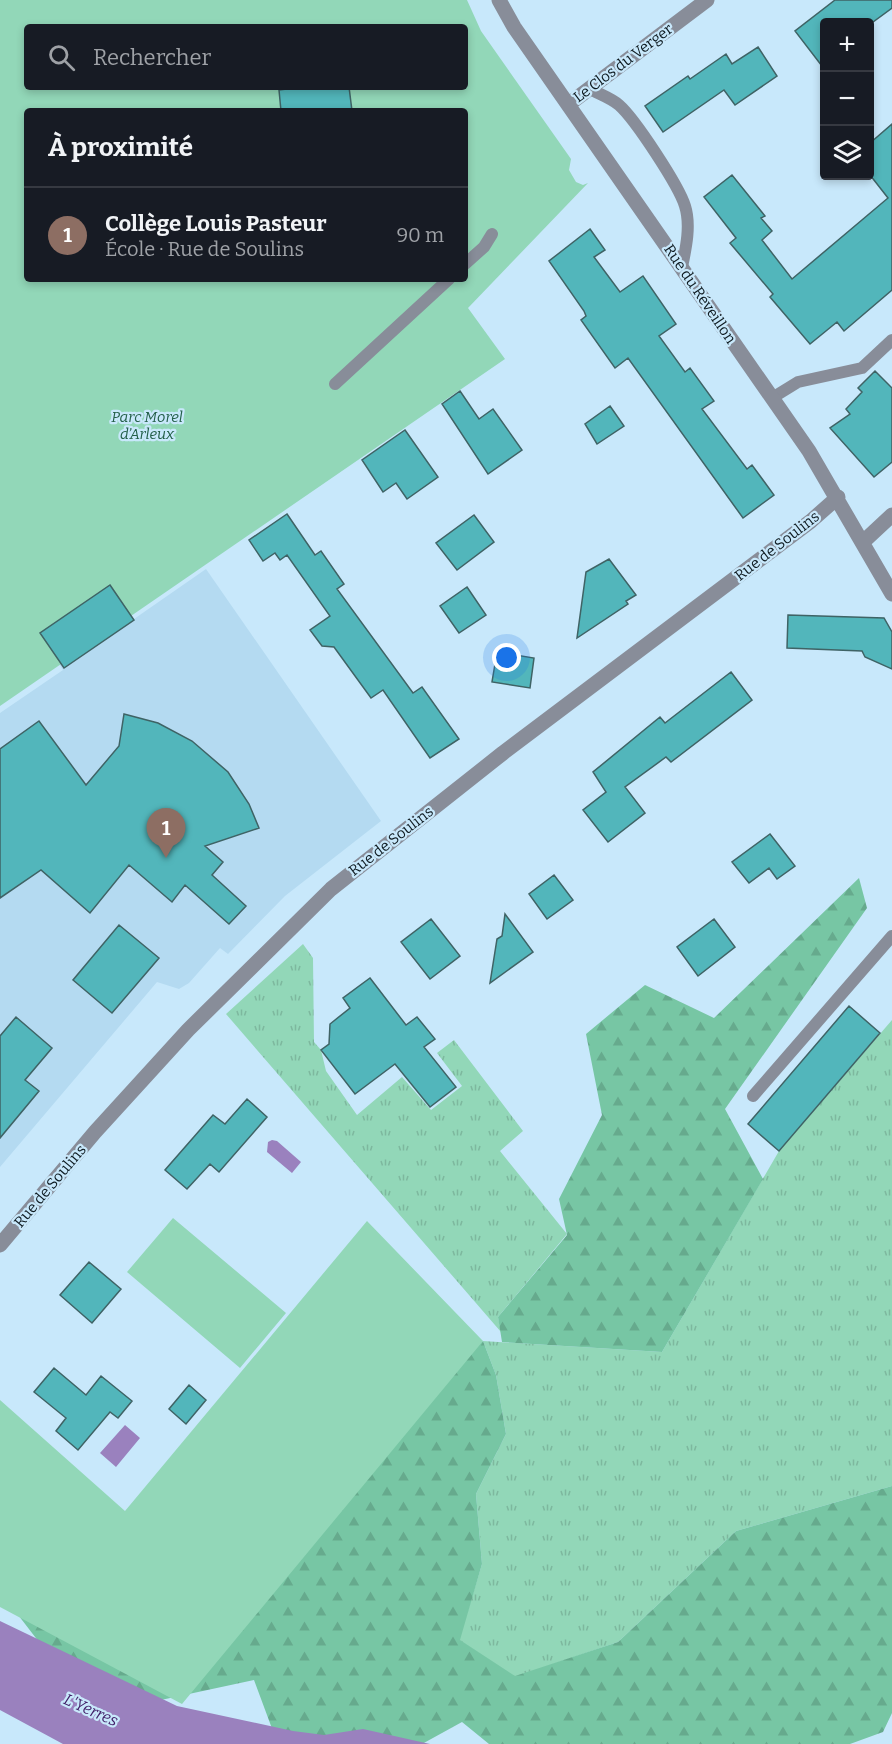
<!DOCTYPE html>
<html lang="fr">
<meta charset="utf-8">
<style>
body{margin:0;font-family:Bitter,serif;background:#242831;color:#f1f3f6}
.controls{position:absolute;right:18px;top:18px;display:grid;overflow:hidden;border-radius:6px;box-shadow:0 3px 9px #0003}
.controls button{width:54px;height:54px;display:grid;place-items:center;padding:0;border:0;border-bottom:2px solid #363941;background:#171b24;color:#f1f3f6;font:30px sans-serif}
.you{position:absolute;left:507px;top:658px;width:21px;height:21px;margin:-15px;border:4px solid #fff;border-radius:50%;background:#1a73e8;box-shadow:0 0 0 9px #1a73e833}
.badge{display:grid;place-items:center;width:39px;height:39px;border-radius:50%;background:#9e6124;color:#fff;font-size:20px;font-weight:700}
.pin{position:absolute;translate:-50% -50px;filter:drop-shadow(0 2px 3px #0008)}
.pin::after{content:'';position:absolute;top:32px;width:21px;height:18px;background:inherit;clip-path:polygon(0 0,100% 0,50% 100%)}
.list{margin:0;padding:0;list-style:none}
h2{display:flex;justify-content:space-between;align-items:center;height:78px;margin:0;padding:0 24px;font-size:26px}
h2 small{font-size:20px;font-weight:400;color:#9ea1a6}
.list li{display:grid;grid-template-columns:39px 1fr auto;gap:18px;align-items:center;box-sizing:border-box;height:96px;padding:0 24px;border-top:2px solid #363941}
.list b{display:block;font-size:22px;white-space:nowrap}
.list p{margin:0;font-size:20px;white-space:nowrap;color:#9ea1a6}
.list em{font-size:20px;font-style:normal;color:#9ea1a6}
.icon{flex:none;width:33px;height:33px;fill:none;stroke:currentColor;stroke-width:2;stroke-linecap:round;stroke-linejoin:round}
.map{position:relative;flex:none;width:892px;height:1744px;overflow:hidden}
.search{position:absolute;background:#171b24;box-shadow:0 3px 9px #0003;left:24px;top:24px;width:444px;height:66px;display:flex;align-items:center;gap:15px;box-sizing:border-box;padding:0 21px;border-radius:6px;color:#9ea1a6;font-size:22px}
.panel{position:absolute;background:#171b24;box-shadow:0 3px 9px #0003;left:24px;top:108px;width:444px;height:174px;border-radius:6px}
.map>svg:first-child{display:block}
.built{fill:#b4daf1}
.grass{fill:url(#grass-tufts)}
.forest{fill:url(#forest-firs)}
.green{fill:#92d7b8;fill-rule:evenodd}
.water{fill:#9a81be}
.building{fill:#52b6bb;stroke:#3f6365;stroke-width:1.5}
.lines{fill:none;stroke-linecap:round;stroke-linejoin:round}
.lane{stroke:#888d99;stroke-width:12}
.street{stroke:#888d99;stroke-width:15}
.labels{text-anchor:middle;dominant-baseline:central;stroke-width:4.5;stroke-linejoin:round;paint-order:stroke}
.street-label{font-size:15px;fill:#0d191f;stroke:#c8e8fb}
.park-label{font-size:15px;font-style:italic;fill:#246049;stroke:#c8e8fb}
.water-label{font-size:16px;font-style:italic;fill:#3e1a64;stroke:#c8e8fb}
</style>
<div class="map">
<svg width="892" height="1744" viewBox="0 0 892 1744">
<defs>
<pattern id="grass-tufts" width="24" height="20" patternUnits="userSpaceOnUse" patternTransform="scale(1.5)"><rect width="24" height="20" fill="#92d7b8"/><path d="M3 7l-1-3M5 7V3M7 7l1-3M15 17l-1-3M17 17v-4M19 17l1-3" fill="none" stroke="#7db89e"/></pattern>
<pattern id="forest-firs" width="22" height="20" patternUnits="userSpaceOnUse" patternTransform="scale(1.5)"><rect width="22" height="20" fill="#77c6a4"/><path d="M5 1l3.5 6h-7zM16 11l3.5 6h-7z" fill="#66aa8d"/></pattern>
</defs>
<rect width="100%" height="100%" fill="#c8e8fb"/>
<!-- built -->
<path class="built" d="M 206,569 L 381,821 L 285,896 L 228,954 L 220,948 L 189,983 L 179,989 L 157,982 L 0,1167 L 0,713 L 63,670 L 39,632 L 110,584 L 134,619 Z"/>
<!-- grass -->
<path class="grass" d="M 303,944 L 313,958 L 314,1042 L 321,1050 L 326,1071 L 357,1115 L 402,1077 L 431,1110 L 462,1086 L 437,1053 L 454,1040 L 523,1131 L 500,1151 L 567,1234 L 498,1317 L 501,1332 L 226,1014 Z
M 892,1020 L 892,1486 L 736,1531 L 618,1642 L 515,1677 L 459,1640 L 482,1564 L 476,1494 L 506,1434 L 496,1375 L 483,1341 L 662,1352 L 779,1151 Z"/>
<!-- forest -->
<path class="forest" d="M 859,878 L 867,908 L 725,1109 L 763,1179 L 662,1352 L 502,1342 L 498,1317 L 567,1235 L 559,1199 L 602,1115 L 586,1034 L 645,985 L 714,1018 Z
M 483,1341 L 496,1375 L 506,1434 L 476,1494 L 482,1564 L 460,1640 L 515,1676 L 618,1642 L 736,1531 L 892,1486 L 892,1713 L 883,1732 L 850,1744 L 489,1744 L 462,1722 L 422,1744 L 277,1742 L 254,1680 L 119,1709 L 72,1685 L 2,1594 L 0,1495 L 67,1538 L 379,1412 Z"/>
<!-- green -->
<path class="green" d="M 0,0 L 467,0 L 481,31 L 571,159 L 569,170 L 576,182 L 583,185 L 588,183 L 468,308 L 505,359 L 0,706 ZM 27,27 L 465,27 L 465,87 L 27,87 ZM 27,111 L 465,111 L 465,279 L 27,279 Z
M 173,1218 L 286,1313 L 240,1368 L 127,1272 Z
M 367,1221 L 483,1341 L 182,1704 L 0,1607 L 0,1400 L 125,1511 Z"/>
<!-- water -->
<path class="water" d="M 272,1140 L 277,1141 L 301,1162 L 292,1173 L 267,1152 L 268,1142 Z
M 125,1425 L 140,1438 L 116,1467 L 100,1453 Z
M 0,1621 L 177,1706 L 293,1731 L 324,1735 L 363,1729 L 430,1744 L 63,1744 L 0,1710 Z"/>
<!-- building -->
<path class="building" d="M 835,0 L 892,0 L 892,8 L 873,22 L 825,22 L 825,70 L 795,31 Z
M 758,47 L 777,76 L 735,105 L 724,90 L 663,132 L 645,106 L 688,76 L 690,79 L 726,54 L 732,64 Z
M 302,87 L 349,87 L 352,111 L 281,111 L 279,90 Z
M 892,124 L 892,290 L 844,331 L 837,322 L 810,344 L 770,297 L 773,294 L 730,243 L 736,238 L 704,197 L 732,175 L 765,216 L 761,218 L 772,231 L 762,240 L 792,279 L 888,198 L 870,175 L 870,143 Z
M 590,229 L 605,250 L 594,257 L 620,292 L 643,276 L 676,324 L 659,336 L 685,372 L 690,368 L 714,401 L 702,409 L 747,469 L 752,465 L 774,495 L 743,518 L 628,358 L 615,368 L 581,320 L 586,316 L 584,311 L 549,261 Z
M 875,371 L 892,388 L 892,462 L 874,477 L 830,428 L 850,414 L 846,409 L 862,392 L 858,388 Z
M 460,391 L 479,419 L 493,409 L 522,450 L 488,474 L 442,404 Z
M 610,406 L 624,426 L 597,444 L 585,424 Z
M 405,430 L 438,477 L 407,499 L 396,483 L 383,492 L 362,460 Z
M 287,514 L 315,555 L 321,551 L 344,584 L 337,589 L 413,693 L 422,687 L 459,739 L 430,758 L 383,690 L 371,698 L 334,647 L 322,646 L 310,630 L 330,616 L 287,555 L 280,560 L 275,553 L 263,561 L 249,540 Z
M 474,515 L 494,542 L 457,570 L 436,543 Z
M 609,559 L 636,595 L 626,601 L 628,604 L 577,638 L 586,572 Z
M 110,585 L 134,620 L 64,668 L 40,633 Z
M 467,587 L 486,615 L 459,633 L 440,606 Z
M 788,615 L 884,618 L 892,632 L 892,669 L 865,657 L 862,651 L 787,648 Z
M 497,652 L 534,658 L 530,688 L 492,682 Z
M 731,672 L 752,700 L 671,762 L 666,757 L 625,787 L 645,813 L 608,842 L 583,810 L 606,792 L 593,772 L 660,717 L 665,723 Z
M 124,714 L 158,723 L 192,741 L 228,772 L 249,804 L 259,828 L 205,846 L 223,862 L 212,875 L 246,906 L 229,924 L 185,885 L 172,902 L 129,865 L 90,913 L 41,870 L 0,898 L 0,749 L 39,721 L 86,785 L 119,746 Z
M 770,834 L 795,866 L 777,879 L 769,868 L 749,883 L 732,862 Z
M 554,875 L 573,900 L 547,919 L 529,894 Z
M 505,914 L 533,952 L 490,983 L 497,939 L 502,936 Z
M 431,919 L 460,956 L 430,979 L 401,942 Z
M 714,919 L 735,947 L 698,976 L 677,947 Z
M 119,925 L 159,958 L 112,1013 L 73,980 Z
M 370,978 L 406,1025 L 417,1017 L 435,1039 L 424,1047 L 456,1087 L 430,1107 L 395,1064 L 355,1094 L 321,1050 L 329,1044 L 330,1024 L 350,1008 L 343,998 Z
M 849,1006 L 880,1033 L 779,1151 L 748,1124 Z
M 16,1017 L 52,1048 L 25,1080 L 39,1091 L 0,1138 L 0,1036 Z
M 247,1099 L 267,1117 L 219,1172 L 210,1164 L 187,1189 L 165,1170 L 213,1115 L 225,1124 Z
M 89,1262 L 121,1289 L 92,1323 L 60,1295 Z
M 54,1368 L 86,1395 L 101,1376 L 132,1401 L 118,1418 L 110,1412 L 78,1450 L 56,1431 L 66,1418 L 34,1392 Z
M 189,1385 L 206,1400 L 186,1424 L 169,1409 Z"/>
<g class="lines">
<!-- lane -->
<path class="lane" d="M 590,89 C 599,94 611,98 619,105 C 635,119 679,186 685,206 C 691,225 686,248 682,267
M 465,264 L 484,247 L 492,234
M 335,384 L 449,279
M 772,398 L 798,382 L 862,368 L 892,340
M 753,1096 L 892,936"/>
<!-- street -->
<path class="street" d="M 499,0 L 514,27 L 809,451 L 892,594
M 569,104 L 707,0
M 863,542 L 892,515
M 0,1245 L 95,1132 L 188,1030 L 331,889 L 503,753 L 811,521 L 838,497"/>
</g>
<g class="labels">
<!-- street labels -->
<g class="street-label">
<text transform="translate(623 63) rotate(-37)">Le Clos du Verger</text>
<text transform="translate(700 294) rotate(56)">Rue du Réveillon</text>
<text transform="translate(777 546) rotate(-38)">Rue de Soulins</text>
<text transform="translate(391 841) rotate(-38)">Rue de Soulins</text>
<text transform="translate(50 1186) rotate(-50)">Rue de Soulins</text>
</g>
<!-- park labels -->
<g class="park-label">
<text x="147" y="417">Parc Morel<tspan x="147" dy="17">d’Arleux</tspan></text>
</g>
<!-- water labels -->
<g class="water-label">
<text transform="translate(91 1710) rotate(24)">L'Yerres</text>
</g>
</g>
</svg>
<div class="controls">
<button>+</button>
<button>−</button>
<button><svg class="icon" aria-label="layers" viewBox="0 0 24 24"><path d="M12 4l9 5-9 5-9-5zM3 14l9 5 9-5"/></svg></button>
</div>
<div class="you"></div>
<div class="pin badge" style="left:166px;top:858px;background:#8d6e63">1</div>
<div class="search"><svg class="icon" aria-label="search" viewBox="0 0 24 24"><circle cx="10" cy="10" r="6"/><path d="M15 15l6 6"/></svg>Rechercher</div>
<section class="panel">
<h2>À proximité<small></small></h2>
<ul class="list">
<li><span class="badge" style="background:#8d6e63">1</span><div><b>Collège Louis Pasteur</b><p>École · Rue de Soulins</p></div><em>90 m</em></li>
</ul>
</section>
</div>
